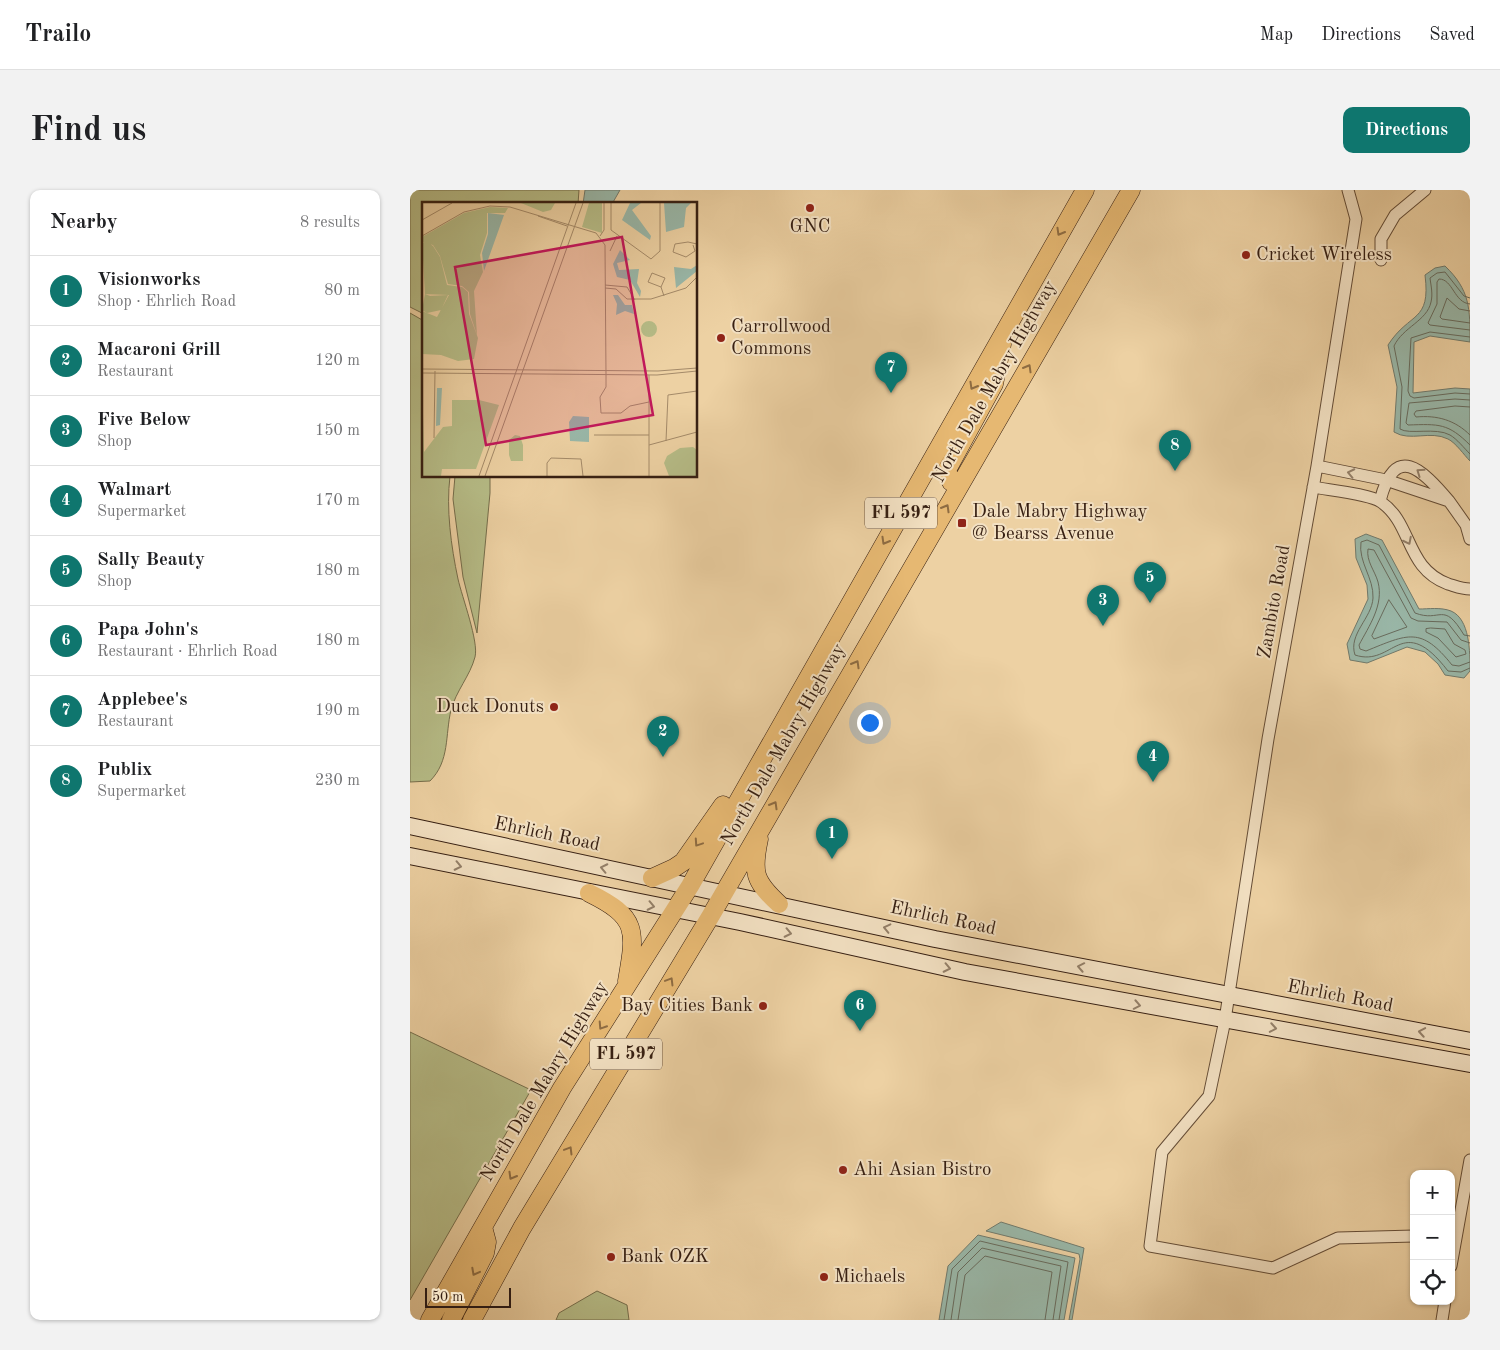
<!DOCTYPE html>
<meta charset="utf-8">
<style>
body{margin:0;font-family:"Old Standard TT",serif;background:#f2f2f2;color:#202124}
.controls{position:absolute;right:15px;bottom:15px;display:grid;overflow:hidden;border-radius:10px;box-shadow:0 1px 4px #0004}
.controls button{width:45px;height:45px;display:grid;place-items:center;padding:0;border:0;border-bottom:1px solid #e0e0e0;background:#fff;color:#202124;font:25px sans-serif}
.scale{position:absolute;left:15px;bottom:12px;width:86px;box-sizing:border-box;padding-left:5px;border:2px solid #361f12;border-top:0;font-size:14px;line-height:18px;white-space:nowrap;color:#361f12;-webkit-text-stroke:4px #f3e1c3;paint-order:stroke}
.you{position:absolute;left:459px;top:532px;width:18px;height:18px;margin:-12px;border:4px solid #fff;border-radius:50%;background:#1a73e8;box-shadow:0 0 0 8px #1a73e833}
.badge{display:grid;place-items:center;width:32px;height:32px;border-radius:50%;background:#0f766e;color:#fff;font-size:16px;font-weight:700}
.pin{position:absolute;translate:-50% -41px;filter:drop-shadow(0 1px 2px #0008)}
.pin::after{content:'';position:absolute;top:26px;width:18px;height:15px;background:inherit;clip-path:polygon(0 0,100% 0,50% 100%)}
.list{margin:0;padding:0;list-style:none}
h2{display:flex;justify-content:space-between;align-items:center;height:65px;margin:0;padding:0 20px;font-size:21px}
h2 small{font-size:16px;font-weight:400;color:#757577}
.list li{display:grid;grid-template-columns:32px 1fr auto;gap:15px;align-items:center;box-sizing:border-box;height:70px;padding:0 20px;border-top:1px solid #e0e0e0}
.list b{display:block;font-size:19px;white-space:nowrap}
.list p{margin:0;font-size:16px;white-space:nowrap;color:#757577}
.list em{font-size:16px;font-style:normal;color:#757577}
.icon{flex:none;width:28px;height:28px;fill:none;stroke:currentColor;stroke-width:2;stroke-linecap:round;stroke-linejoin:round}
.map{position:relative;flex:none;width:1060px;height:1130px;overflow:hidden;border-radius:10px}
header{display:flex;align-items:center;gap:30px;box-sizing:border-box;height:70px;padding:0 25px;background:#fff;border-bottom:1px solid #e0e0e0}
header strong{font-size:24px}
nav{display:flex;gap:28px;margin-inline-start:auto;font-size:18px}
.intro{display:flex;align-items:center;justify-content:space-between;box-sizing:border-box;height:120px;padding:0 30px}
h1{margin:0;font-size:35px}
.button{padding:12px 22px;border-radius:10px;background:#0f766e;color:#fff;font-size:18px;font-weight:700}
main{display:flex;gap:30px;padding:0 30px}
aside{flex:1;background:#fff;border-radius:10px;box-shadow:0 1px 4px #0004}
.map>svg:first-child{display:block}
.green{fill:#b6bc87;stroke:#766e4c}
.water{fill:#99b7a8;stroke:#717a6c}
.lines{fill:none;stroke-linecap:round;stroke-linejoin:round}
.shore{stroke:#686b5d;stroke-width:1}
.street-casing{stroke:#644c36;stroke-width:13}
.secondary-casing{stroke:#361f12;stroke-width:18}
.primary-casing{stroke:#361f12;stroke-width:19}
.street{stroke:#f3e1c3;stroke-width:11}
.secondary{stroke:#f3e1c3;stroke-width:16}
.primary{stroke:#e6b872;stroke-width:18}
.oneway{stroke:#8e6c42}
.oneway2{stroke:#94806a}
.poi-dot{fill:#8f2418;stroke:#f3e1c3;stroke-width:2}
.labels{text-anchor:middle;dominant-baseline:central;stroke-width:4;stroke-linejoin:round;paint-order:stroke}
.shield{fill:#f3e1c3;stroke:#6f5947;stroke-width:1}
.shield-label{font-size:18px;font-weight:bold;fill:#361f12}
.poi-label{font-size:19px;fill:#361f12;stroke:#f3e1c3;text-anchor:start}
.street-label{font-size:19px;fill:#361f12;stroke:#f3e1c3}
.inset-road{fill:none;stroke:#a48a69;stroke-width:1}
.view{fill:#c2185b;fill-opacity:0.15;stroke:#c2185b;stroke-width:2.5}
.inset-edge{fill:none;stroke:#361f12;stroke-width:2.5}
</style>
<header>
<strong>Trailo</strong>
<nav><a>Map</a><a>Directions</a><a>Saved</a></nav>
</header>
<div class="intro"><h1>Find us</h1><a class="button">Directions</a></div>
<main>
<aside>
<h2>Nearby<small>8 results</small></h2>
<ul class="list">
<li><span class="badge">1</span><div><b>Visionworks</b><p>Shop · Ehrlich Road</p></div><em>80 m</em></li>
<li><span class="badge">2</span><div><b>Macaroni Grill</b><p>Restaurant</p></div><em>120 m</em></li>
<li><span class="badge">3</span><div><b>Five Below</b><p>Shop</p></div><em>150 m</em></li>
<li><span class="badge">4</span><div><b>Walmart</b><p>Supermarket</p></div><em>170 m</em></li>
<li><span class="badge">5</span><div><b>Sally Beauty</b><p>Shop</p></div><em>180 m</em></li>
<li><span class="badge">6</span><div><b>Papa John's</b><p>Restaurant · Ehrlich Road</p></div><em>180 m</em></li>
<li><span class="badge">7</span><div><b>Applebee's</b><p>Restaurant</p></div><em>190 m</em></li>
<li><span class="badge">8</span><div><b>Publix</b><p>Supermarket</p></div><em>230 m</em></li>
</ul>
</aside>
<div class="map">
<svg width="1060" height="1130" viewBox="0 0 1060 1130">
<rect width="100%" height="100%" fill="#edd1a3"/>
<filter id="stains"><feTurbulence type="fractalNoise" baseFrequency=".004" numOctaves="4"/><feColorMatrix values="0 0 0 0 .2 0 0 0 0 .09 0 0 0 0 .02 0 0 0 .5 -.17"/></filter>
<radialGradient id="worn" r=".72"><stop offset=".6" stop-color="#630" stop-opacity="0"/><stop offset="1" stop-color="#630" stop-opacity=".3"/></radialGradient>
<!-- green -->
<path class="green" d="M 0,0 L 169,0 L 168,14 L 14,14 L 14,124 L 0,117 Z
M 0,123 L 14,131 L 14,286 L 40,286 C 36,319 41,356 48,389 C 52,407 69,452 65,467 C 60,486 46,501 41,520 C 35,545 40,571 20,591 L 0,592 Z
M 45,286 L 80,286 L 80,303 L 67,443 L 53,387 L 43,309 Z
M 0,842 L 121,900 L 0,1110 Z
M 187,1101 L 217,1115 L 219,1130 L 146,1130 L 149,1123 Z"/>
<!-- water -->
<path class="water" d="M 175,0 L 210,0 L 202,14 L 173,14 Z
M 1035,76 C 1060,100 1060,118 1060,152 L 1020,146 L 1004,152 L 1003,203 L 1045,198 L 1060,199 L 1060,271 C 1054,265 1046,253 1038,249 C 1020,240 1000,252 984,242 L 987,197 L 978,155 C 1000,121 1021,133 1015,85 L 1025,78 Z
M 956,344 L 972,350 L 1009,419 C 1018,419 1031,417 1041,421 C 1060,429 1060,462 1060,481 L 1054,488 L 1035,485 L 1028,474 L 1015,462 L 997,457 L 957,473 L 940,470 L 937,454 L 958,409 L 957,395 L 946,368 L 945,349 Z
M 591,1032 L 674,1058 L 662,1130 L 659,1130 L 670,1069 L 669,1064 L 576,1041 Z
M 568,1045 L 665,1068 L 654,1130 L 529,1130 L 538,1076 Z"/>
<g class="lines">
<!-- shore -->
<path class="shore" d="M 1060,108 L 1054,106 L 1035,82 L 1027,83 L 1020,88 C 1021,96 1023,104 1021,112 C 1017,131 993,137 984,156 L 992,197 L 990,239 C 999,245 1026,237 1040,245 C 1047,249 1054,258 1060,264
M 1060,114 C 1044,113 1043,89 1029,89 L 1027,92 L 1027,114 L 1018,133 L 1020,135 L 1060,140
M 1060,121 L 1049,119 L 1037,108 L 1030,127 L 1032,129 L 1060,133
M 1060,147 L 1020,142 L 1001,148 L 998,201 L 1000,206 L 1004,208 L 1045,203 L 1060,204
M 1060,210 L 1045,209 L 999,213 L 996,233 L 998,235 C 1029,234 1038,233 1060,255
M 1060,217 L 1045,216 L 1006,221 L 1004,224 L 1006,227 C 1027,225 1045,230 1060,245
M 979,410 L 997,437 L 964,449 L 962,446 Z
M 1021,438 L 1035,439 L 1044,454 L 1055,460 L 1056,464 L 1046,467 L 1028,448 L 1016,442 L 1016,439 Z
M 1060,446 L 1054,445 C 1033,410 1031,433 1005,423 L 969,355 L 957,350 L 951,352 C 948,372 964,388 963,408 C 962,428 938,444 945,465 C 984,478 991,420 1038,481 L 1051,482 L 1060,478
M 1060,453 L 1051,450 L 1037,432 L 1008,431 L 1001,428 L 964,360 L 958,359 C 956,371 965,381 968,392 C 974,415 959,436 949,455 L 950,459 L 956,461 C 998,444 1011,436 1042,475 L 1049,476 L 1060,472
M 534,1130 L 542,1079 L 570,1051 L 658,1072 L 649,1130
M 541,1130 L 548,1082 L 572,1058 L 651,1076 L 643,1130
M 548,1130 L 555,1085 L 575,1066 L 642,1082 L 635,1130"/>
<!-- street casing -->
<g class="street-casing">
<path id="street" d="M 938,0 L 946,29 L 907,276 L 858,549 L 815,830 L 799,906 L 752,962 L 740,1056 L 863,1078 L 928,1048 L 1004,1046
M 971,70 L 971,49 L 985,25 L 1015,0
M 907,276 L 976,290 L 1039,311 L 1056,335 L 1060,349
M 903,297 C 918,300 960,304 971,312 C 1003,334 995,378 1038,394 C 1045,396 1052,399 1060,399
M 970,311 C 985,252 1012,279 1039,311
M 1041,1076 L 1060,970
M 1032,1130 L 1035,1111"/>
</g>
<!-- secondary casing -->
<g class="secondary-casing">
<path id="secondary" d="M 0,636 L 525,749 L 1060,851
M 0,666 L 330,732 L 555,782 L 1060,874"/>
</g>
<!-- primary casing -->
<g class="primary-casing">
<path id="primary" d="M 549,296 L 541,292 L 537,280 L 584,194 L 592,154
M 349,649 C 342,682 344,691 369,714
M 242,688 L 264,678 L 273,672 L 313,615
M 179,703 C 228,727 226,740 217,791
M 20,1130 L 152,898 L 280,696 L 675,0
M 41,1130 L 75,1063 L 77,1052 L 73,1037
M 62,1130 L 112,1038 L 300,727 L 721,0"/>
</g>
<!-- street -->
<use href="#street" class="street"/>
<!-- secondary -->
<use href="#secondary" class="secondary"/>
<!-- primary -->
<use href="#primary" class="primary"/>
</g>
<!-- one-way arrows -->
<defs><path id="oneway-chevron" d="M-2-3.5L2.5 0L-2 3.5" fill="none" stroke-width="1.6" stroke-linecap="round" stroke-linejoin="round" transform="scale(1.25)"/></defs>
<g class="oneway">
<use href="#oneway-chevron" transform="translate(650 42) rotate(120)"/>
<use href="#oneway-chevron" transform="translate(618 178) rotate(-60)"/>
<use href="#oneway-chevron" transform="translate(563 196) rotate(120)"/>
<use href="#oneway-chevron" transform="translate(536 318) rotate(-60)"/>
<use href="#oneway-chevron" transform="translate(475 351) rotate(120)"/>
<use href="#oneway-chevron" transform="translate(446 474) rotate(-60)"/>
<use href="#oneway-chevron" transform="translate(364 615) rotate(-60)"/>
<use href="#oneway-chevron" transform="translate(288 653) rotate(124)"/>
<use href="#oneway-chevron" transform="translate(260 791) rotate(-59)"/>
<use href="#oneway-chevron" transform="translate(192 836) rotate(123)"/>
<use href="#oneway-chevron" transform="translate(159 960) rotate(-59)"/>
<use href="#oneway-chevron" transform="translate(102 986) rotate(120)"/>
<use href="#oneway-chevron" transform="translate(65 1082) rotate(118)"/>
</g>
<g class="oneway2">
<use href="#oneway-chevron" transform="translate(1010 282) rotate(-145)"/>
<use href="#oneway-chevron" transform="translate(941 283) rotate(-168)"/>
<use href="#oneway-chevron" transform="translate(998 351) rotate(63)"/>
<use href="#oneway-chevron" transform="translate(48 676) rotate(12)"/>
<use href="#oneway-chevron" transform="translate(194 678) rotate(-168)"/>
<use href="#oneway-chevron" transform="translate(241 716) rotate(12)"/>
<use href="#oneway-chevron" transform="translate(477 738) rotate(-167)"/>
<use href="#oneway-chevron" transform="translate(378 743) rotate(12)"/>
<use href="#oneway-chevron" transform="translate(671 777) rotate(-169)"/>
<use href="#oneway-chevron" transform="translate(537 778) rotate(12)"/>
<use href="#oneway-chevron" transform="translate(727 815) rotate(11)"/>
<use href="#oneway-chevron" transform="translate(863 838) rotate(10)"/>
<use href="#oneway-chevron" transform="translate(1012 842) rotate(-170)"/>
</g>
<!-- markers -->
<g class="poi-dot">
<circle cx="400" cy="18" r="5"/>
<circle cx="836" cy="65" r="5"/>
<circle cx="311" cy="148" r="5"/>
<rect x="547" y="328" width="10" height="10" rx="2.5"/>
<circle cx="144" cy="517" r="5"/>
<circle cx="353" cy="816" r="5"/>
<circle cx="433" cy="980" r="5"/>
<circle cx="201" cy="1067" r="5"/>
<circle cx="414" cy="1087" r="5"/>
</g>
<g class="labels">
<!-- shield labels -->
<g class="shield">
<rect x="455" y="307.5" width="72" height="31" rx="4"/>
<rect x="180" y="848.5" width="72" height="31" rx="4"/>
</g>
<g class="shield-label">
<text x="491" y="323">FL 597</text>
<text x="216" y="864">FL 597</text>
</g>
<!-- poi labels -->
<g class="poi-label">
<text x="400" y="37" text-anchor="middle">GNC</text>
<text x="846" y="65">Cricket Wireless</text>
<text x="321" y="137">Carrollwood<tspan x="321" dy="22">Commons</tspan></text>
<text x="562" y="322">Dale Mabry Highway<tspan x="562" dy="22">@ Bearss Avenue</tspan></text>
<text x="134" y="517" text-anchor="end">Duck Donuts</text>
<text x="343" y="816" text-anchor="end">Bay Cities Bank</text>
<text x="443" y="980">Ahi Asian Bistro</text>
<text x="211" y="1067">Bank OZK</text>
<text x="424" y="1087">Michaels</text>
</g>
<!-- street labels -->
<g class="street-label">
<text transform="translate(585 192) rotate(-60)">North Dale Mabry Highway</text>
<text transform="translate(865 412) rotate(-80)">Zambito Road</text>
<text transform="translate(374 555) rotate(-60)">North Dale Mabry Highway</text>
<text transform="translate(137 645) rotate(12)">Ehrlich Road</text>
<text transform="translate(533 729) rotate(12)">Ehrlich Road</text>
<text transform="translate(930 807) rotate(11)">Ehrlich Road</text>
<text transform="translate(135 892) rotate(-59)">North Dale Mabry Highway</text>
</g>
</g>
<!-- overview -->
<g transform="translate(12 12)">
<rect width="275" height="275" fill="#edd1a3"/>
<path d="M 99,1 L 133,1 L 129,8 L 121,10 ZM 167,1 L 180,1 L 180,31 L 160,25 ZM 68,5 L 86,6 L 83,11 L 65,11 L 65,31 L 58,53 L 61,70 L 52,89 L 55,133 L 48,112 L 47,90 L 40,84 L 26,82 L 18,54 L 11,43 L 0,40 L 0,35 L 42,11 ZM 5,40 L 11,44 L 18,55 L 25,83 L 40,85 L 46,90 L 47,112 L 56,136 L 52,157 L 36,159 L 19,153 L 0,152 L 0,109 L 15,115 L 27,93 L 3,92 L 0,41 ZM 3,92 L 8,94 L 26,93 L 19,108 L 5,111 L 0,108 ZM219 127a8 8 0 1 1 16 0a8 8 0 1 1-16 0ZM 0,174 L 2,250 L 21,225 L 30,224 L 30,198 L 57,198 L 77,203 L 54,267 L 20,267 L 19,274 L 0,274 ZM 93,233 L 98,234 L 101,243 L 101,259 L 89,259 L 87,253 L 87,238 ZM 271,245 L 275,248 L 275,274 L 247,274 L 242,261 L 245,254 L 258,246 Z" fill="#b6bc87"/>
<path d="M 208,1 L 219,1 L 210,8 L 229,34 L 228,38 L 200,18 ZM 242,1 L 269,1 L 264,6 L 262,25 L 244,30 ZM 66,11 L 82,13 L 62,69 L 60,51 L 66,32 ZM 198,48 L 208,58 L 195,61 L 197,68 L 217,67 L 215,81 L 219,89 L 218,95 L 208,78 L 195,75 L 191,62 ZM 275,63 L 275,69 L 254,86 L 252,65 L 269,67 ZM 191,93 L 196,93 L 203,103 L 210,103 L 212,112 L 203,109 L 194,113 L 195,102 ZM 15,186 L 20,186 L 18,223 L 14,224 ZM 151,214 L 167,215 L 167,240 L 148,239 L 147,220 Z" fill="#99b7a8"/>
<path class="inset-road" d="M 189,1 L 189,28 L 229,57 L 238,49 L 238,1M 116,14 L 145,24M 0,18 L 30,1M 0,34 L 42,10 L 68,4 L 88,5 L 174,31 L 183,43 L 184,173 L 184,185 L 178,195 L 179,211 L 199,211 L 208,204 L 227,200M 178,34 L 182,28 L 182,1M 271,43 L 273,49 L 264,55 L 251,50 L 253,42 L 266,40 L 275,42M 188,49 L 195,34M 183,83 L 205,85 L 213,98M 239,85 L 243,76 L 230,71 L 226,80 L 239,85 L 242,94M 183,86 L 194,87 L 205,97 L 229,97 L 264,86 L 275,75M 0,167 L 236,169 L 275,166M 0,171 L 235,173 L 275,169M 172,233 L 227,233M 12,236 L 13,169M 244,239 L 246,193 L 275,189M 227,243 L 275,230M 57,274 L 154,1M 63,274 L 161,1M 125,274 L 125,261 L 129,256 L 159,257 L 161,274M 227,274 L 227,173"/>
<path class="view" d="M 200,35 L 231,213 L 64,243 L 33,65 Z"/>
<rect width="275" height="275" class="inset-edge"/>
</g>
<rect width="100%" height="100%" filter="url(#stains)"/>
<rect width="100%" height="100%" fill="url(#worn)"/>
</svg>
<div class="controls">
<button>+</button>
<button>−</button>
<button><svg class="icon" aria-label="locate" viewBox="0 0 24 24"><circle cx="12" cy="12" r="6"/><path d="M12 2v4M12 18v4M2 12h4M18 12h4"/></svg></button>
</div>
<div class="scale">50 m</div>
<div class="you"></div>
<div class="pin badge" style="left:422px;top:669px">1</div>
<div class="pin badge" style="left:253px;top:567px">2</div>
<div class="pin badge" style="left:693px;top:436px">3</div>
<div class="pin badge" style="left:743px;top:592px">4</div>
<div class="pin badge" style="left:740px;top:413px">5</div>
<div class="pin badge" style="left:450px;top:841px">6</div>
<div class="pin badge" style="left:481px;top:203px">7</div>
<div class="pin badge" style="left:765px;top:281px">8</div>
</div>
</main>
